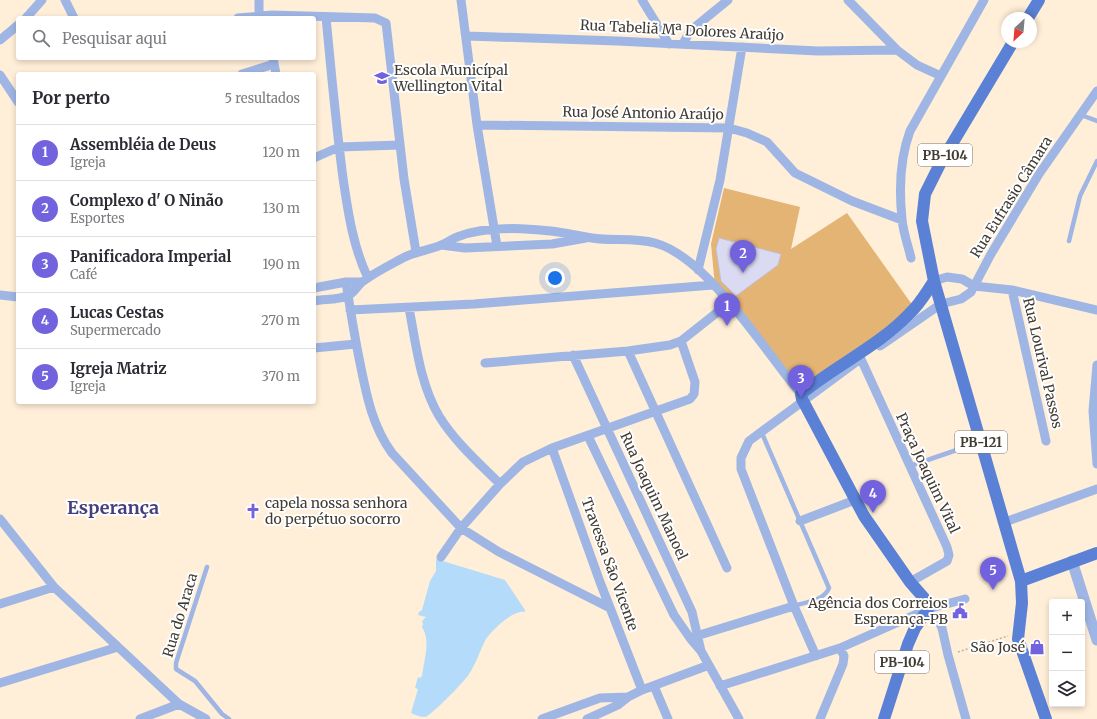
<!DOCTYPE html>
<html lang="pt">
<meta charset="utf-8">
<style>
body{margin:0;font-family:Merriweather,serif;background:#f2f2f3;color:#2b2b33}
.controls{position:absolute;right:12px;bottom:12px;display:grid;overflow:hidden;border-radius:4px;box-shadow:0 2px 6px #0003}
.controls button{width:36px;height:36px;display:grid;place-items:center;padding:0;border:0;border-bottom:1px solid #e1e1e2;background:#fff;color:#2b2b33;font:20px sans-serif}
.compass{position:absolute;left:1001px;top:12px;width:36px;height:36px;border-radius:50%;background:#fff;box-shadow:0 2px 6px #0003;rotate:206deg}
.you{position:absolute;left:555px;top:278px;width:14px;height:14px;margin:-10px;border:3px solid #fff;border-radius:50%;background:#1a73e8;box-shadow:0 0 0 6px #1a73e833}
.badge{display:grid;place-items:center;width:26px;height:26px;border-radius:50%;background:#7262dd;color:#fff;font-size:13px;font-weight:700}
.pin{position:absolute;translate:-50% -33px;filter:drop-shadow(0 1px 2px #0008)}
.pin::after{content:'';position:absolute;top:21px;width:14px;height:12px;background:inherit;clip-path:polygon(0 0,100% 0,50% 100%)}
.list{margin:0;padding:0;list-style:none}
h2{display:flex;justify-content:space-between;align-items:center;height:52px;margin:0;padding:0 16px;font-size:17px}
h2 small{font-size:13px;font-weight:400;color:#7c7c81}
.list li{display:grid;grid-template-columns:26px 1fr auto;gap:12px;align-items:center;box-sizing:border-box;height:56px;padding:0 16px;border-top:1px solid #e1e1e2}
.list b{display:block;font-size:15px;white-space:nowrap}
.list p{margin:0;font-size:13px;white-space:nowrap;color:#7c7c81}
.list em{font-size:13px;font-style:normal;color:#7c7c81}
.icon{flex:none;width:22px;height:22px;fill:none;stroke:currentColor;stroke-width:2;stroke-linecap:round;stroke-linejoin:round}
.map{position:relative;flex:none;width:1097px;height:719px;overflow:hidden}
.search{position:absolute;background:#fff;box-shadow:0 2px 6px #0003;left:16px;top:16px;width:300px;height:44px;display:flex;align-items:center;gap:10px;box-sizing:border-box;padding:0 14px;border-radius:4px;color:#7c7c81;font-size:15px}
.panel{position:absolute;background:#fff;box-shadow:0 2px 6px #0003;left:16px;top:72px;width:300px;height:332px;border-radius:4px}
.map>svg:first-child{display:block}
.forest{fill:#e3b473}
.water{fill:#b4dbfa}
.building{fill:#dadaf3;stroke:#bfbfd7}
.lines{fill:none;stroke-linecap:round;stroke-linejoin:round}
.path{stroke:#beb19f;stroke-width:1.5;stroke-dasharray:2 2;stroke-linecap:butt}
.service{stroke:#9fb6e4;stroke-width:4.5}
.minor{stroke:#9fb6e4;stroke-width:9}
.tertiary{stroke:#9fb6e4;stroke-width:11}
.primary{stroke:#5a81d5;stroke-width:12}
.labels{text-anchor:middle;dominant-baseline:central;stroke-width:4;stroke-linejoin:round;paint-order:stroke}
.shield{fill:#fff;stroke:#7a7670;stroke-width:1}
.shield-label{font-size:13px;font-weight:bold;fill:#413b32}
.street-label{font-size:14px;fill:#413b32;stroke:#fff}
.poi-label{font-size:14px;fill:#413b32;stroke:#fff;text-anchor:start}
.district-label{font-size:18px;font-weight:bold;fill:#45407d;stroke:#fff}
</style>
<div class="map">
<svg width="1097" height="719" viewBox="0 0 1097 719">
<rect width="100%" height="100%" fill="#ffeed8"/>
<!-- forest -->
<path class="forest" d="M 724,188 L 800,207 L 791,249 L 847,213 L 913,306 L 902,319 L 851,352 L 803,387 L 789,379 L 715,286 L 711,244 Z"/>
<!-- water -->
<path class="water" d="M 436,559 L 505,580 L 525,610 L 525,612 C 514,609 492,630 486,639 C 480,650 476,664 469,674 C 465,681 431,716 425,717 C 421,717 415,715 411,713 L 418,689 L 415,688 L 418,677 L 420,678 L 422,676 C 424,660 431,641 422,627 L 423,624 L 422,621 L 426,617 L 418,615 L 419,612 L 422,610 L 430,581 L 436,571 Z"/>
<!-- building -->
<path class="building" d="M 719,238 L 781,254 L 778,265 L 736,296 L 721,281 L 716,249 Z"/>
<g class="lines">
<!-- path -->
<path class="path" d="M 958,652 L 1008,636"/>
<!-- service -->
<path class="service" d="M 1081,115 L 1097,121
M 1069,241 L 1080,196 L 1097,161
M 761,431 L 829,588 C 824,601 805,602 794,606
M 910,466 L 980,442
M 207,567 L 176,663 L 176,669 L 195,681 L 222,714 L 229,719"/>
<!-- minor -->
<path class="minor" d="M 65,0 L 74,18
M 259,0 L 259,16
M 461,0 L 477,125 L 497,246
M 642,0 L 669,44
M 848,0 L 897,50 L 917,65 L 941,76
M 326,17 C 331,71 336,125 343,178 C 348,212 353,247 368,278
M 26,18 L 42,0
M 238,18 L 272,15 L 375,18 L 386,23 L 404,179 L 416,252
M 467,36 L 617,41 L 818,51 L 897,50
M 0,40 L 18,25
M 683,44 L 690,31 L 728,0
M 273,58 L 276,74
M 242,74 L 274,64
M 0,75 L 18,102
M 477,125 L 729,128 L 747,133 L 767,142 L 795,173 L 852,201 L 902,220
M 314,158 L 339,147 L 400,145
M 441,245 L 465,248 L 552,244 L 586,238
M 911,258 C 908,245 903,232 902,219 C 899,190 900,158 910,131 L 984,0
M 698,270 L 720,180 L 742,47
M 934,281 L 947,277 L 962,279 L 974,286 L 1012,290 L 1097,310
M 346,282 C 350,308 354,333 359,358 C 366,392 371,424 392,453 L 461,528 L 499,552 L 610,608
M 314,288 L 346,282 L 361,282
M 1012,290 L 1046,441
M 0,295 L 18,297
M 314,301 C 324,299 337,300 347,296 C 354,294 357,286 362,282 C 374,273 388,266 401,259 C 414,251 428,251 441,245 C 447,243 451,239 457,237 C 493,223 549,229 586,237 C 608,242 632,237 655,243 C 708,257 765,352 801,394
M 409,308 C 416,344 420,384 439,416 C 455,442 479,463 500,484
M 350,310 L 474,304 L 713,285
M 880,346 L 941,304 L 961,299 L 971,292 L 991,254 L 1039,174 L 1097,91
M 314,348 L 356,344
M 628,351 L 727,568
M 573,355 L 692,612 L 701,651
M 861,359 L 947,547 L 949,555 L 947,561 L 910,582
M 485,363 L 628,351 L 670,345 L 681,341 L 729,303
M 1097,365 L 1093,411 L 1097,464
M 588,436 L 674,615 L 690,638 L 701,651 L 739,719
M 552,448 L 600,582 L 642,690
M 0,519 L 54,587 L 179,704 L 206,719
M 800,521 L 855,500
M 1005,522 L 1097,489
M 441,557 L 461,528 L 500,484 L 523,462 L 552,448 L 690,399 L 694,394 L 695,382 L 681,341
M 0,604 L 54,587
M 928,609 L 937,618 L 942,628 L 948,655 L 966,719
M 693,637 L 794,606
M 816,656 L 794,606 L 741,469 L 741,458 L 749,441 L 859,360
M 0,683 L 118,647
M 654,686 L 668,719
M 720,686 L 840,648 L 928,609 L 965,599
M 140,719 L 179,704
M 542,719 L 600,698 L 628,697
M 587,719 L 618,705 L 628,697 L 642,690 L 709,665
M 820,719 L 843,664 L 844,656 L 840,648"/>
<!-- tertiary -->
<path class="tertiary" d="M 1072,561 L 1097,640"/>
<!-- primary -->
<path class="primary" d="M 1028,18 L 1039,0
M 1013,42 L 940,164 L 925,194 L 922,221 L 934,281 L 1021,581 L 1022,603 L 1018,639 L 1046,719
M 1021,581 L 1097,553
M 884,719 L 908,644 L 915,628 L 928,609 L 924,598 L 910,582 L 864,516 L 802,399 L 801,394 C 836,365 879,346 910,313 C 920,304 927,291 934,281"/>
</g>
<!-- icons -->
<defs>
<g id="school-bare" transform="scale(1.2)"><path d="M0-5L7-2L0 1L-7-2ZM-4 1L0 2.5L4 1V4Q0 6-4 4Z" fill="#7262dd" stroke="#fff" stroke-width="2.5" paint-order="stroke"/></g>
<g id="church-bare" transform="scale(1.2)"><path d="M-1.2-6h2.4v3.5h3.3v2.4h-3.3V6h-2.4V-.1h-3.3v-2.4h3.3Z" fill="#7262dd" stroke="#fff" stroke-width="2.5" paint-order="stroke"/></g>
<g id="civic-bare" transform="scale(1.2)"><path d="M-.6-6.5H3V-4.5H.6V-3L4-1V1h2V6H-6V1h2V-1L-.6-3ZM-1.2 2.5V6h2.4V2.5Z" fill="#7262dd" stroke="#fff" stroke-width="2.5" paint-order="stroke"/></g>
<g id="shop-bare" transform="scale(1.2)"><path d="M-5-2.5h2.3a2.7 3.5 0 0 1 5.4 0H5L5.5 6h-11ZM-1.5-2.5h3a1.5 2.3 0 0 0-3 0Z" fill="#7262dd" stroke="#fff" stroke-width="2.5" paint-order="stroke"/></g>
</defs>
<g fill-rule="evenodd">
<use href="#school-bare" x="382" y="78"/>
<use href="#church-bare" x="253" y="511"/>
<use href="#civic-bare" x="960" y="611"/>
<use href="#shop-bare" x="1037" y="647"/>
</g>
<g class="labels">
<!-- shield labels -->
<g class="shield">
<rect x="918" y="144" width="54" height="22" rx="3"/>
<rect x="955" y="431" width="52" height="22" rx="3"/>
<rect x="875" y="651" width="54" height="22" rx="3"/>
</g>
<g class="shield-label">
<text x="945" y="155">PB-104</text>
<text x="981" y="442">PB-121</text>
<text x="902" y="662">PB-104</text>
</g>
<!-- street labels -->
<g class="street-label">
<text transform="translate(682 30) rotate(3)">Rua Tabeliã Mª Dolores Araújo</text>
<text transform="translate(643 113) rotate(1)">Rua José Antonio Araújo</text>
<text transform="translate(1011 197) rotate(-58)">Rua Eufrasio Câmara</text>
<text transform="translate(1043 363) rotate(77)">Rua Lourival Passos</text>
<text transform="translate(928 473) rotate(65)">Praça Joaquim Vital</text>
<text transform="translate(654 496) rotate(65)">Rua Joaquim Manoel</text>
<text transform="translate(610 564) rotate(70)">Travessa São Vicente</text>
<text transform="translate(180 615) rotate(-73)">Rua do Araca</text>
</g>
<!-- poi labels -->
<g class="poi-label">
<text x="394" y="70">Escola Municípal<tspan x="394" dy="16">Wellington Vital</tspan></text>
<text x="265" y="503">capela nossa senhora<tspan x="265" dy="16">do perpétuo socorro</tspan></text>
<text x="948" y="603" text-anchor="end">Agência dos Correios<tspan x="948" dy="16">Esperança-PB</tspan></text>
<text x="1025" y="647" text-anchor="end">São José</text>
</g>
<!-- district labels -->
<g class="district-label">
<text x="113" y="507">Esperança</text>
</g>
</g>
</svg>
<div class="controls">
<button>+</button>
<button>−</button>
<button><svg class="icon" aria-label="layers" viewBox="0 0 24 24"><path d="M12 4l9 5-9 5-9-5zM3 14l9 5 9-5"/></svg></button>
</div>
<svg class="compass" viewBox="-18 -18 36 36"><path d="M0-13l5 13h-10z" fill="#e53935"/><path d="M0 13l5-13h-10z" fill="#7c7c81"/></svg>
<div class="you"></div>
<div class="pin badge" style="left:727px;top:326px">1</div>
<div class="pin badge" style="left:743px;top:273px">2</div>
<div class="pin badge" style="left:801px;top:398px">3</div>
<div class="pin badge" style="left:873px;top:513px">4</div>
<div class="pin badge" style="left:993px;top:590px">5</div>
<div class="search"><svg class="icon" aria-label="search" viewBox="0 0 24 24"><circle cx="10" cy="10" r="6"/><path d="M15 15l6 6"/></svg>Pesquisar aqui</div>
<section class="panel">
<h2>Por perto<small>5 resultados</small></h2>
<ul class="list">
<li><span class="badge">1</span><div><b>Assembléia de Deus</b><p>Igreja</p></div><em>120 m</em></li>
<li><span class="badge">2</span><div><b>Complexo d' O Ninão</b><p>Esportes</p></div><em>130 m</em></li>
<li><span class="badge">3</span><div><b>Panificadora Imperial</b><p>Café</p></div><em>190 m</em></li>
<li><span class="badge">4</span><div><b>Lucas Cestas</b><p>Supermercado</p></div><em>270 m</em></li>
<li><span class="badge">5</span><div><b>Igreja Matriz</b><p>Igreja</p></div><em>370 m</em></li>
</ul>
</section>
</div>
